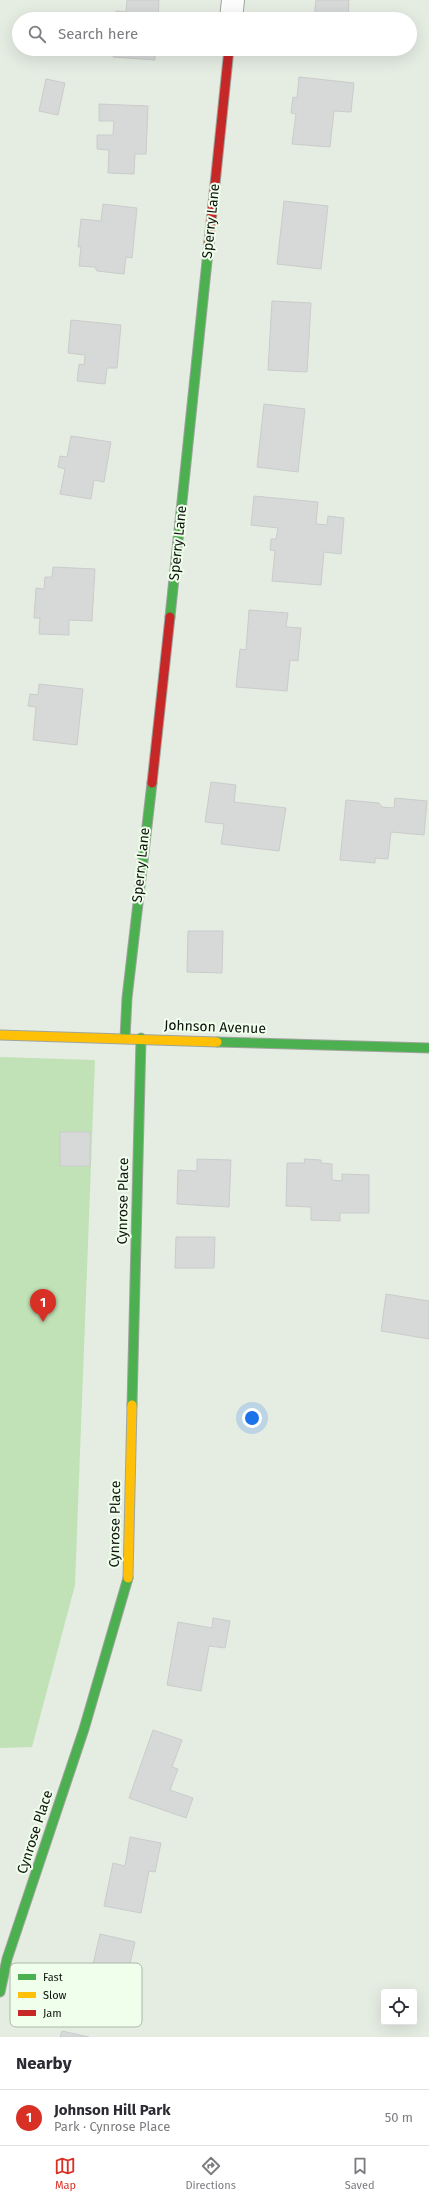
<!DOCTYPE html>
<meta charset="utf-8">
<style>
body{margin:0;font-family:"Fira Sans",sans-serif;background:#f2f2f3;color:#2b2b33}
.controls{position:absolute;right:12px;bottom:12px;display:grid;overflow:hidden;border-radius:4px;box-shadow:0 4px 16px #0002}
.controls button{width:36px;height:36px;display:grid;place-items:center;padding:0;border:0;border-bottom:1px solid #e1e1e2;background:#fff;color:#2b2b33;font:20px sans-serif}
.you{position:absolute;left:252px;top:1418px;width:14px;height:14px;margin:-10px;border:3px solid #fff;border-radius:50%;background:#1a73e8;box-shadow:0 0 0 6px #1a73e833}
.badge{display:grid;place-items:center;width:26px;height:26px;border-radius:50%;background:#d93025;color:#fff;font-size:13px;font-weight:700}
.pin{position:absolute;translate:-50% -33px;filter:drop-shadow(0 1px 2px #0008)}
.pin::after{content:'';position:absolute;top:21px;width:14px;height:12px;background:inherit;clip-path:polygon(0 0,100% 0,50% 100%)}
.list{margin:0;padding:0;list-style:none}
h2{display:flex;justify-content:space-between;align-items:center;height:52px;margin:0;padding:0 16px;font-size:17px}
h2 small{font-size:13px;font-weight:400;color:#7c7c81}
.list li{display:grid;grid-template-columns:26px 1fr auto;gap:12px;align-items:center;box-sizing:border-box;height:56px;padding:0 16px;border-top:1px solid #e1e1e2}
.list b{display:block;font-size:15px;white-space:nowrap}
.list p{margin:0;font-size:13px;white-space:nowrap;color:#7c7c81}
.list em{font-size:13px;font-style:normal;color:#7c7c81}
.icon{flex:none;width:22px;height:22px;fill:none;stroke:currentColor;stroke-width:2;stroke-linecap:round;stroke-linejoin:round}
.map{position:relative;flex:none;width:429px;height:2037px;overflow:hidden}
.search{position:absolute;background:#fff;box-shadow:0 4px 16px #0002;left:12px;right:12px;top:12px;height:44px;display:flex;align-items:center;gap:10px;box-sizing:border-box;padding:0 14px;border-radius:22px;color:#7c7c81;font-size:15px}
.sheet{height:108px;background:#fff}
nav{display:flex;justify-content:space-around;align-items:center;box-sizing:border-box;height:56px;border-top:1px solid #e1e1e2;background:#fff;font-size:11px;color:#7c7c81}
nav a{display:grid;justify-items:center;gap:2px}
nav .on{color:#d93025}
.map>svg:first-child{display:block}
.green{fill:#c1e2b6}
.building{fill:#d6d9d8;stroke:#cacccb}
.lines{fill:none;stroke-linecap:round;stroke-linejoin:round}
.street-casing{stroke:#9fa59d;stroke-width:24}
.fast-casing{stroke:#9fa59d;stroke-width:11}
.slow-casing{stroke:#9fa59d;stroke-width:11}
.jam-casing{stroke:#9fa59d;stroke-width:11}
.street{stroke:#fbfcfb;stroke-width:22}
.fast{stroke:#4caf50;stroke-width:9}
.slow{stroke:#ffc107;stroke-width:9}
.jam{stroke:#c62828;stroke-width:9}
.labels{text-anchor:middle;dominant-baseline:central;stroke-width:4;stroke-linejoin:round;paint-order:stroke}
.street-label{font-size:14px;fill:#0d120c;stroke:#f0feec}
.key{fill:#f0feec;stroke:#acb7a9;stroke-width:1}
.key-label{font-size:11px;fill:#0d120c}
</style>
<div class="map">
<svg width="429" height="2037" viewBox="0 0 429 2037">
<rect width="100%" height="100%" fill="#e5ede3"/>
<!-- green -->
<path class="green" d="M 0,1057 L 95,1060 L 75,1585 L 32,1747 L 0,1748 Z"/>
<!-- building -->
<path class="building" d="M 127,0 L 159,0 L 158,19 L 115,19 L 116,11 L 126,12 Z
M 316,0 L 349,0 L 348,19 L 314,19 Z
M 113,49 L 155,49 L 155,60 L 113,57 Z
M 299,77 L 354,83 L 351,112 L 334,111 L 330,147 L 292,144 L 296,114 L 291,113 L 293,97 L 297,98 Z
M 46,79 L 65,83 L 58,115 L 39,111 Z
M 99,104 L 148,106 L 146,154 L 135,154 L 134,174 L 108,173 L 109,150 L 97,149 L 97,135 L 113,135 L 114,121 L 99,121 Z
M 284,201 L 328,206 L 321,269 L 277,264 Z
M 103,204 L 137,208 L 132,258 L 126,257 L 124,274 L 97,271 L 95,267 L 79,266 L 81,247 L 78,247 L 81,219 L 101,221 Z
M 272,301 L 311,303 L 307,372 L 268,370 Z
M 71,320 L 121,325 L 117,368 L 107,368 L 105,384 L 77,381 L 79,364 L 84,365 L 85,355 L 68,353 Z
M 264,404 L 305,409 L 298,472 L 257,467 Z
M 71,436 L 111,442 L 104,482 L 94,480 L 91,499 L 60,494 L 65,469 L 58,467 L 60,456 L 67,457 Z
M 254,496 L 318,502 L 316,524 L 327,525 L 328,516 L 344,518 L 341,554 L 324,552 L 321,585 L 272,581 L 275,551 L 270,550 L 271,539 L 276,539 L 278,528 L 251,525 Z
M 53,567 L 95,569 L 92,621 L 69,620 L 69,635 L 39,634 L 40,618 L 34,618 L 36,588 L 44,589 L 45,577 L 52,577 Z
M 249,610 L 288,613 L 286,627 L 301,628 L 298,661 L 290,660 L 287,691 L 236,687 L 240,649 L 246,650 Z
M 39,684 L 83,689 L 77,745 L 33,740 L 36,707 L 28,706 L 30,694 L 38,695 Z
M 211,782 L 236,785 L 234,802 L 286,808 L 279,851 L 221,844 L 224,824 L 205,822 Z
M 395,798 L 427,801 L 424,835 L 391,832 L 388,859 L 375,858 L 375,863 L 340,860 L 346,800 L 379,803 L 382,807 L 394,808 Z
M 188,931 L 223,931 L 222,973 L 187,972 Z
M 60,1132 L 90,1132 L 90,1166 L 60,1166 Z
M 197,1159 L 231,1160 L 229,1207 L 177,1204 L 178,1170 L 197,1171 Z
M 304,1159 L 321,1160 L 321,1163 L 332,1164 L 332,1180 L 342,1181 L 342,1174 L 369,1175 L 369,1213 L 340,1213 L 340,1221 L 311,1220 L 311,1207 L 286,1206 L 287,1163 L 305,1163 Z
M 176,1237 L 215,1237 L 214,1268 L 175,1268 Z
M 386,1294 L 429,1301 L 429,1339 L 381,1331 Z
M 213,1618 L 230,1621 L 225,1648 L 209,1646 L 201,1691 L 167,1685 L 178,1622 L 212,1628 Z
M 153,1730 L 182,1740 L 172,1767 L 178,1769 L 170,1790 L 193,1798 L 186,1818 L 129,1798 Z
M 130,1837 L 161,1843 L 155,1872 L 149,1871 L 141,1913 L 104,1906 L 113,1863 L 125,1866 Z
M 100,1934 L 135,1942 L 119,2010 L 73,2000 L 80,1970 L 91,1973 Z
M 62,2031 L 89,2037 L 60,2037 Z"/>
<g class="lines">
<!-- street casing -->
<g class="street-casing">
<path id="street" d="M 231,19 L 233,0"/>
</g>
<!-- fast casing -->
<g class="fast-casing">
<path id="fast" d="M 170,617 L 209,242
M 125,1038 L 127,998 L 152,783
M 217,1042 L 429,1048
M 132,1405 L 141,1038
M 0,1992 L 7,1959 L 84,1729 L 128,1578"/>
</g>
<!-- slow casing -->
<g class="slow-casing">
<path id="slow" d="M 0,1035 L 217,1042
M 128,1578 L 132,1405"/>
</g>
<!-- jam casing -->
<g class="jam-casing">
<path id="jam" d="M 209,242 L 229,49
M 152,783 L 170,617"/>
</g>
<!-- street -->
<use href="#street" class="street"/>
<!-- fast -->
<use href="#fast" class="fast"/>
<!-- slow -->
<use href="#slow" class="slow"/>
<!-- jam -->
<use href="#jam" class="jam"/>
</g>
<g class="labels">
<!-- street labels -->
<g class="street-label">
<text transform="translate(211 221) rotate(-84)">Sperry Lane</text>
<text transform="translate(178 543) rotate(-84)">Sperry Lane</text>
<text transform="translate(141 865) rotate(-84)">Sperry Lane</text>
<text transform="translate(215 1027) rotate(2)">Johnson Avenue</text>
<text transform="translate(123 1201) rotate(-89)">Cynrose Place</text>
<text transform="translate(115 1524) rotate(-89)">Cynrose Place</text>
<text transform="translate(35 1832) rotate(-72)">Cynrose Place</text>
</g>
</g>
<!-- legend -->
<rect x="10" y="1963" width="132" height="64" rx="6" class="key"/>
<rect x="18" y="1974" width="18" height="6" fill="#4caf50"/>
<rect x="18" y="1992" width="18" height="6" fill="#ffc107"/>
<rect x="18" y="2010" width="18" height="6" fill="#c62828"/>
<g class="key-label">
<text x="43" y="1981">Fast</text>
<text x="43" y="1999">Slow</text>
<text x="43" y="2017">Jam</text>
</g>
</svg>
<div class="controls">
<button><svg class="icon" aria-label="locate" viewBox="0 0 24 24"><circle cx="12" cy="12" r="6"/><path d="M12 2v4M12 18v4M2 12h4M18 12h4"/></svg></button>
</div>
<div class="you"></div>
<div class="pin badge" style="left:43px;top:1322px">1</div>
<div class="search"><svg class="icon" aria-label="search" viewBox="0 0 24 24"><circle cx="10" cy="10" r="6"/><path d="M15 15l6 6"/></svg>Search here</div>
</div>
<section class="sheet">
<h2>Nearby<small></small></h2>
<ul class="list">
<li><span class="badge">1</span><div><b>Johnson Hill Park</b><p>Park · Cynrose Place</p></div><em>50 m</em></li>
</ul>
</section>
<nav>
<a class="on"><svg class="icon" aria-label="map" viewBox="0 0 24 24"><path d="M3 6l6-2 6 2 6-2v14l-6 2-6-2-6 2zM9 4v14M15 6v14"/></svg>Map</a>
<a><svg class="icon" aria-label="directions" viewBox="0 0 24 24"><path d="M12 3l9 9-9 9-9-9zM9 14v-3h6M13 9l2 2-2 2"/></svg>Directions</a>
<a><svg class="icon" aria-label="saved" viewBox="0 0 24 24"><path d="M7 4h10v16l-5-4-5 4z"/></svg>Saved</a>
</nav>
